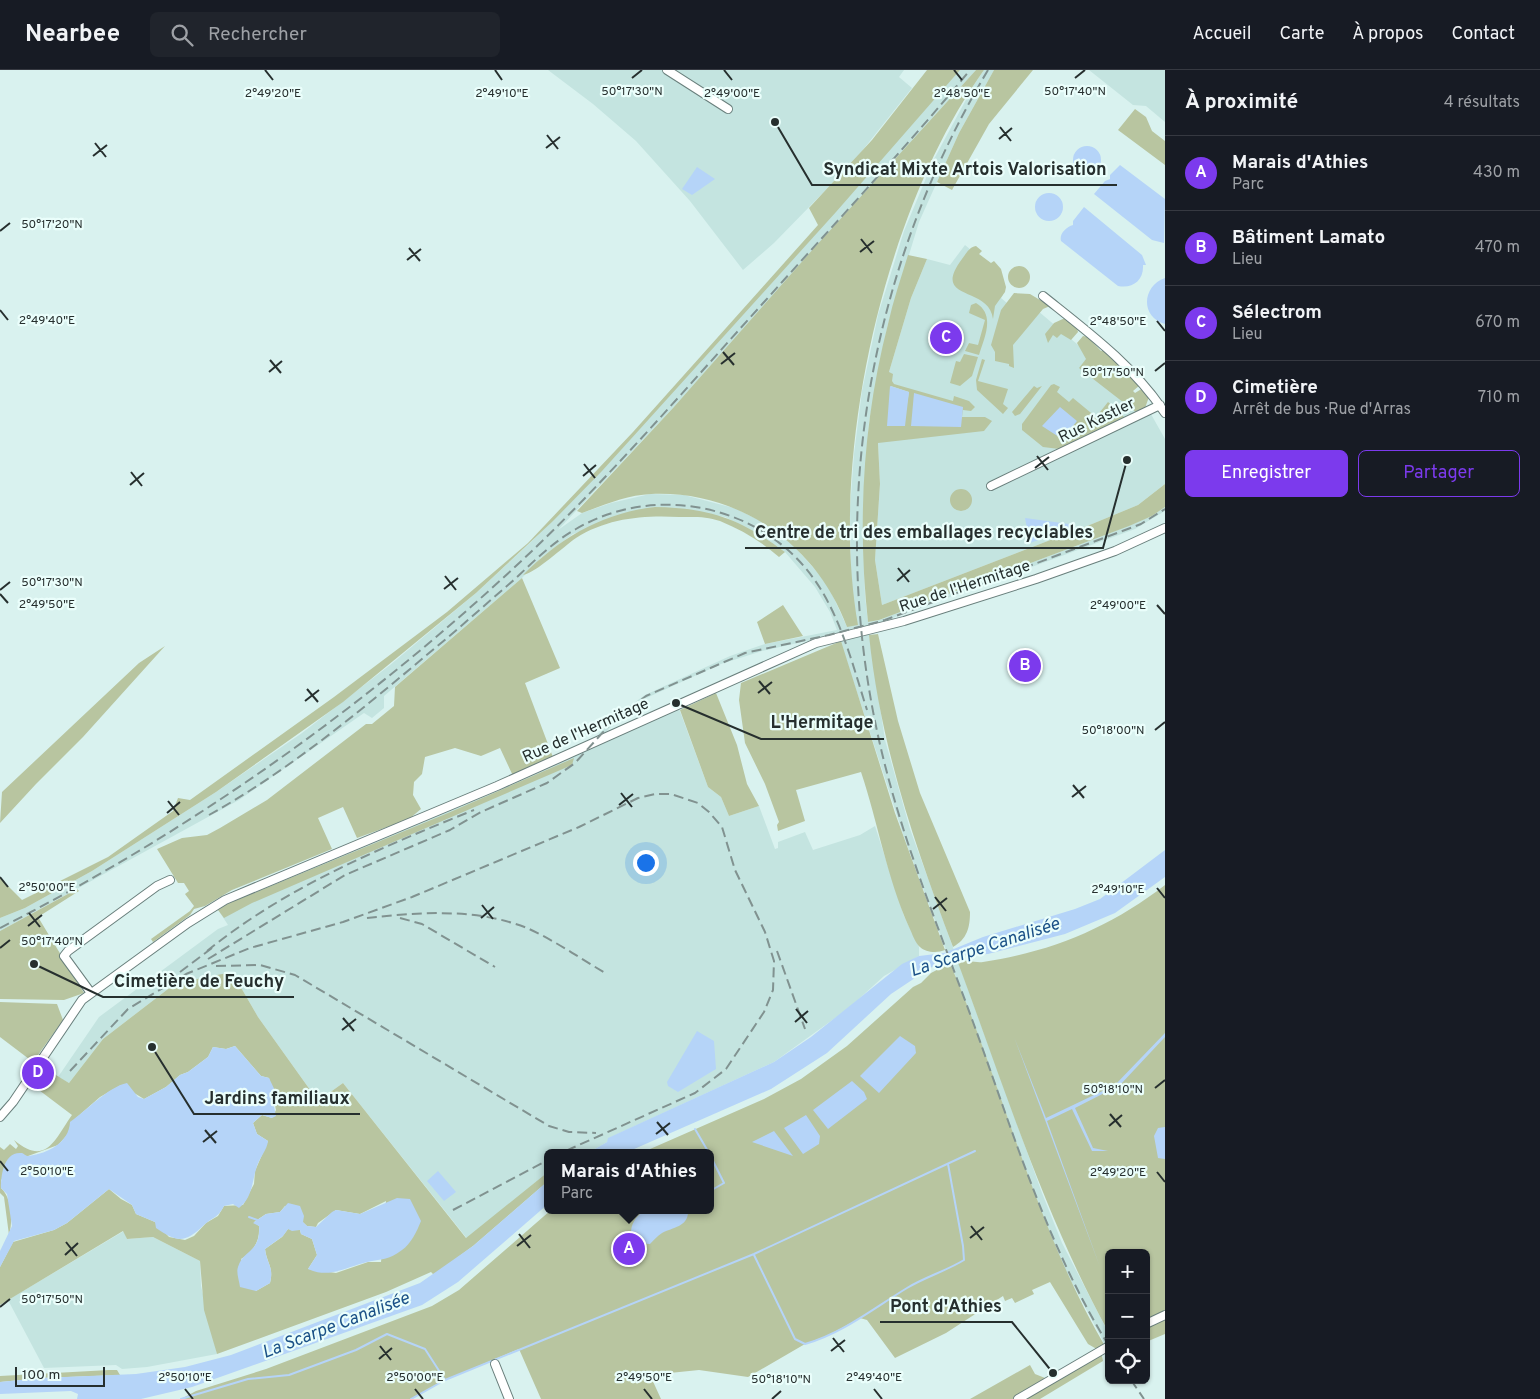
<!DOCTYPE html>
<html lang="fr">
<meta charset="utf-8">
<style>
body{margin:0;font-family:Overpass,sans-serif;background:#20242c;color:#f1f3f6}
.controls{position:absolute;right:15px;bottom:15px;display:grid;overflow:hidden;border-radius:8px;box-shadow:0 1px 4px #0004}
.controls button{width:45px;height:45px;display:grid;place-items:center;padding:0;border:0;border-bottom:1px solid #363941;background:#171b24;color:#f1f3f6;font:25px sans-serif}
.scale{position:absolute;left:15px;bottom:12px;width:90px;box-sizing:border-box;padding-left:5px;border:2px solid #262f2e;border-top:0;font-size:14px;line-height:18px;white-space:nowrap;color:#262f2e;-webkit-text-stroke:4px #eafefb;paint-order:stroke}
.you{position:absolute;left:645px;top:792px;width:18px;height:18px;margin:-12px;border:4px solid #fff;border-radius:50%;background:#1a73e8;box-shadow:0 0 0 8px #1a73e833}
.badge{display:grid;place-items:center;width:32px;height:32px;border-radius:50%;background:#7c3aed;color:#fff;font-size:16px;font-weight:700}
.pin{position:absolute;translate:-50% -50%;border:2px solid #fff;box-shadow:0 1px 5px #0006}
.popup{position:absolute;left:544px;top:1079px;width:170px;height:65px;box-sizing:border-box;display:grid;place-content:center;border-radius:8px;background:#171b24;filter:drop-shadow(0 1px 4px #0005);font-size:16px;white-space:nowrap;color:#9ea1a6}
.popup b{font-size:19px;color:#f1f3f6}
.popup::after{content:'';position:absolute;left:50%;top:100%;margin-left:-10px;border:10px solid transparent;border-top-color:#171b24}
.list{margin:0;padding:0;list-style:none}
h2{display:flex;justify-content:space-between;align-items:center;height:65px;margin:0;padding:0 20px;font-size:21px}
h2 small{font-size:16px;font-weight:400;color:#9ea1a6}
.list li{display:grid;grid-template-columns:32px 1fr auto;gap:15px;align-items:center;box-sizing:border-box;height:75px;padding:0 20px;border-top:1px solid #363941}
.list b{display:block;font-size:19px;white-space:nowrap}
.list p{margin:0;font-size:16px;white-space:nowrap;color:#9ea1a6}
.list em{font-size:16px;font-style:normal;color:#9ea1a6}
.actions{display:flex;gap:10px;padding:15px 20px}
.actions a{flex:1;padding:11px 0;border:1px solid #7c3aed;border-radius:8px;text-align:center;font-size:18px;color:#7c3aed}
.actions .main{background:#7c3aed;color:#fff}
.icon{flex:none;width:28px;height:28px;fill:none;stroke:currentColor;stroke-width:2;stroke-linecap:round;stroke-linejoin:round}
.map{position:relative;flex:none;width:1165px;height:1329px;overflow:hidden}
header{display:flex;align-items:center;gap:30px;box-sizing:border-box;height:70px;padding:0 25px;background:#171b24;border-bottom:1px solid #363941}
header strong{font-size:24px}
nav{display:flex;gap:28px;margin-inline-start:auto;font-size:18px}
.search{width:350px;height:45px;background:#20242c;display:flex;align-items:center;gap:12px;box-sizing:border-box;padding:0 18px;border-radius:8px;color:#9ea1a6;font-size:19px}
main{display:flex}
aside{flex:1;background:#171b24}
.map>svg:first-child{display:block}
.built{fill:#c4e4e0}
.green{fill:#b8c5a0;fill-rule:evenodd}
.water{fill:#b5d4f8}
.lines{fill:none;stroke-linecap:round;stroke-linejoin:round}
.stream{stroke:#b5d4f8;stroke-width:2}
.minor-casing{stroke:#697f7c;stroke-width:10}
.minor{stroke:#fff;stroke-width:8}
.rail{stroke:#819290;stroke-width:2;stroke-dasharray:10 5;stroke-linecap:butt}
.ticks{fill:none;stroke:#262f2e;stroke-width:2}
.labels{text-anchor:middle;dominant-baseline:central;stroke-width:4.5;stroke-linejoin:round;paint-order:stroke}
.street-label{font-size:16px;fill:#262f2e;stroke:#eafefb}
.water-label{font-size:18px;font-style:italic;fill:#1b5187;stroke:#eafefb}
.ticks-label{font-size:12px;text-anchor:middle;fill:#262f2e;stroke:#eafefb;stroke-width:4.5;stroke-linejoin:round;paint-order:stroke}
.leader{fill:none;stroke:#262f2e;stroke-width:2}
.callout-dot{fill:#262f2e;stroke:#eafefb;stroke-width:2}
.callout-label{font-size:18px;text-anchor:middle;font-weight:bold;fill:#262f2e;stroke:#eafefb;stroke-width:4.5;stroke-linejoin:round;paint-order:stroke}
</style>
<header>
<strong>Nearbee</strong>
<div class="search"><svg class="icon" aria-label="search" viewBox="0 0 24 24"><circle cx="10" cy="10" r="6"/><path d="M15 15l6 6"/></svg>Rechercher</div>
<nav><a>Accueil</a><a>Carte</a><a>À propos</a><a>Contact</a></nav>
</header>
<main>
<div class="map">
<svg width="1165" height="1329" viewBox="0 0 1165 1329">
<rect width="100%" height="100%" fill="#d9f2ef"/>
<!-- built -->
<path class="built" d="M 548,0 L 904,0 L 899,7 L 912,18 L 854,91 L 774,173 L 743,200 L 690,131 L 636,71 L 593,34 Z
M 960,0 L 976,0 L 814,178 L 673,338 L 558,460 L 582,443 L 611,433 L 650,424 L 684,425 L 734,438 L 759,450 L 792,474 L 827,513 L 847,557 L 851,517 L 850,439 L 854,384 L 862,321 L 878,245 L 904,161 L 934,89 L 975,13 L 984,0 L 994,0 L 959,63 L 919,152 L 888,254 L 869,352 L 863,451 L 865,526 L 868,552 L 879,550 L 1100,467 L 1152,446 L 1165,437 L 1165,441 L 1135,459 L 868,557 L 885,670 L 910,759 L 1042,1123 L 1062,1173 L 1109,1264 L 1109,1282 L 1062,1194 L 1036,1132 L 992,1004 L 904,767 L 838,564 L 762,581 L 721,594 L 642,630 L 627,640 L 605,663 L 597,666 L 614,647 L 645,625 L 730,586 L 765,574 L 837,560 L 830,542 L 815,517 L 785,482 L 764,467 L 725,447 L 655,437 L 573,464 L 541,488 L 522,508 L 384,626 L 384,638 L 372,648 L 364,643 L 239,730 L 0,861 L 0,848 L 25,838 L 92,801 L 216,722 L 302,663 L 390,595 L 476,523 L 533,470 L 651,346 Z
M 1089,0 L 1165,0 L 1165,52 L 1146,36 L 1133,35 Z
M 965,175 L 983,190 L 1003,225 L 1001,228 L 1007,233 L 1031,235 L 1143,330 L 1165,369 L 1165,414 L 1138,435 L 1092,454 L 882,535 L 875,490 L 880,414 L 878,372 L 889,302 L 911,228 L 927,189 L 950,195 Z
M 678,636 L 708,717 L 721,727 L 729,746 L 759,736 L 775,779 L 778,778 L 778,772 L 805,762 L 813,780 L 860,765 L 875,756 L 904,846 L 919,877 L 919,886 L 884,906 L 849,938 L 774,992 L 609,1068 L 607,1072 L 588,1083 L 548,1083 L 548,1111 L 473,1176 L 343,1013 L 318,1031 L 258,947 L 232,902 L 168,919 L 103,969 L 69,1013 L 58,1007 L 99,947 L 218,859 L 228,855 L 215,835 Z
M 124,1161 L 127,1169 L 153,1167 L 200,1191 L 201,1216 L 217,1284 L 147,1297 L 122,1299 L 116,1295 L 44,1298 L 8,1230 Z"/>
<!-- green -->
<path class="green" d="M 927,0 L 960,0 L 836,142 L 602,401 L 553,451 L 476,523 L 343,632 L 216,722 L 92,801 L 25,838 L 0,848 L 0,808 L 22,830 L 108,787 L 173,741 L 178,728 L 190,730 L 334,627 L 447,542 L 528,473 L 633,362 L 818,155 L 809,138 L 872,70 Z
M 976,0 L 984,0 C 884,139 828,387 858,555 L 847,557 C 817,475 739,420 651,424 C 627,425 604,435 582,443 L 577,441 L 673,338 L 814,178 Z
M 994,0 L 1033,0 L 989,54 L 952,120 L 937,112 L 959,63 Z
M 1135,39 L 1146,47 L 1152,61 L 1165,71 L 1165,95 L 1118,60 Z
M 976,176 L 982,181 L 979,184 L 991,193 L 994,191 L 1001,199 L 1006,217 L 1005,222 L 995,236 L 993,249 C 989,215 930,232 962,189 C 966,184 969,177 976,176 Z
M 908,185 L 927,189 L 911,228 L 889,302 L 893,304 L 892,311 L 894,314 L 953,331 L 954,326 L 969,331 L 975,337 L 971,341 L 963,340 L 963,337 L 961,357 L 962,347 L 985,347 L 992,351 L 984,361 L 878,373 L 880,414 L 875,490 L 882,535 L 1092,454 L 1138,435 L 1165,414 L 1165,437 L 1152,446 L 1129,456 L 879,550 L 868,552 C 857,452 863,351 888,254 C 893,231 901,208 908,185 ZM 891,316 L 909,322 L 907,334 L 888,356 Z
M1008 207a11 11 0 1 1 22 0a11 11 0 1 1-22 0Z
M 1014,223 L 1030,224 L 1050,236 L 1043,239 L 1013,275 L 1014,298 L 1009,296 L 1009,294 L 995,291 L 995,282 L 991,275 L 1001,240 Z
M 976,233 C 996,245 984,268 979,285 L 965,281 L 969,273 L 978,275 L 985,250 L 969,243 L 971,235 Z
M 1065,248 L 1077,258 L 1078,262 L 1071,270 L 1061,264 L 1057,268 L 1053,265 L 1048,273 L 1045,264 L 1054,253 Z
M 1083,266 L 1088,267 L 1101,281 L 1104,280 L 1140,315 L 1133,321 L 1135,323 L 1143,318 L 1149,327 L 1145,338 L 1137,343 L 1079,298 L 1086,289 L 1077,273 Z
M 964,284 L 978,287 L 972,306 L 960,316 L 950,313 L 956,291 L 960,292 Z
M 982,289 L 985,290 L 978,311 L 1008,319 L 1003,334 L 1008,338 L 1003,344 L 977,320 L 976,310 Z
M 1054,314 L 1060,317 L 1057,322 L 1069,332 L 1073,328 L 1096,347 L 1108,332 L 1122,344 L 1125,349 L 1059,379 L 1043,377 L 1022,360 L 1022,354 L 1051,315 Z
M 1034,316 L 1037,318 L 1042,316 L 1020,344 L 1015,346 L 1012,342 Z
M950 430a11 11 0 1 1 22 0a11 11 0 1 1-22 0Z
M 655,437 C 711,438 740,449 785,482 L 779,487 C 762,472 742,460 720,451 C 706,446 693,447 679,447 C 644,445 607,448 576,468 C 563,477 537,502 523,505 C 560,468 602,443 655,437 Z
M 522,508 L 560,598 L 525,613 L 554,690 L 514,708 L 500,678 L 481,686 L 455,678 L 425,687 L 422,704 L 414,712 L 413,725 L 421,739 L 409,749 L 357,768 L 343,737 L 318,748 L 332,779 L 232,820 L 205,836 L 194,839 L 190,845 L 153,872 L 151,869 L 190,841 L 194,836 L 185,824 L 189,821 L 184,813 L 178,813 L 157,779 L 182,768 L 207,765 L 220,758 L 267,730 L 366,654 L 372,654 L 394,636 L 395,617 Z
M 783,535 L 803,566 L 765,574 L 757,552 Z
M 878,564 L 898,651 L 920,723 L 970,842 C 970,858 967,869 953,877 C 915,776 880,674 869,565 Z
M 841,571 L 895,743 L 945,880 C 938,883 926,883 920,877 C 915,873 912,863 909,857 C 887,808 878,753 861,702 L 796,720 L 805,751 L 778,761 L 777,755 L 779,752 L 765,714 L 745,673 L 739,630 L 741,613 Z
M 165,576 L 83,667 L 36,714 L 0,753 L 2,722 L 139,593 Z
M 716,623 L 737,675 L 747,714 L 759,736 L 729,746 L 721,727 L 708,717 L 680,640 Z
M 574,688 L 572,695 L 252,833 L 224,848 L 218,840 L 227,834 L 448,743 Z
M 1165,815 L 1165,1264 L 1146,1272 L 1146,1183 L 1109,1183 L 1109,1263 C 1044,1145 1004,1016 957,890 C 965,890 976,893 983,892 C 1051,882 1111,857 1165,815 Z
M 77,819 L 79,821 L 38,847 L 84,923 L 64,930 L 0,929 L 0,861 Z
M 950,893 C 1005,1022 1035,1157 1106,1278 L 1101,1281 L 1103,1291 L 1040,1329 L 970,1329 L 1030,1295 L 1035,1304 L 1050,1310 L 1100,1281 L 1088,1274 L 1050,1212 L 1032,1220 L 1034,1224 L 1015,1233 L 1012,1228 L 1005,1231 L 1003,1226 L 946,1263 L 895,1288 L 867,1250 L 860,1248 L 829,1265 L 805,1274 L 748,1307 L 699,1300 L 650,1305 L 661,1329 L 541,1329 L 519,1279 L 445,1310 L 412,1329 L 181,1329 L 196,1321 L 266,1299 L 432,1236 L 459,1220 L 551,1140 L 710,1140 L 710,1083 L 641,1083 L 764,1029 L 801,1009 L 847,976 L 913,917 L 921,913 L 931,903 Z
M 232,902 L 258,947 L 318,1031 L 343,1013 L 466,1168 L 548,1102 L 548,1111 L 473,1176 L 434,1205 L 431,1202 L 386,1222 L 217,1284 L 204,1240 L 200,1191 L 153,1167 L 127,1169 L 123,1161 L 0,1235 L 0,1197 L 13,1172 L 54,1160 L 67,1153 L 109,1119 L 121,1129 L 132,1135 L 136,1144 L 155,1152 L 169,1167 L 185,1170 L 194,1166 L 206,1153 L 218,1146 L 224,1136 L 243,1135 L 254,1114 L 255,1101 L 268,1071 L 257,1064 L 253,1053 L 262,1045 L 272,1048 L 276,1040 L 269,1008 L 261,1006 L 235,976 L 226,979 L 213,977 L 208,987 L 188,1002 L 180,1005 L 166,1017 L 144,1029 L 121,1015 L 100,1027 L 76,1048 L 68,1064 L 58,1075 L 28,1086 L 1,1110 L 1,1118 C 12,1128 13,1151 9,1165 L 4,1127 L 0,1123 L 0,1077 L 4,1080 L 10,1074 L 16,1079 L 18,1076 L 14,1070 C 47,1098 56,1067 72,1045 L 27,1011 L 41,996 L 69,1013 L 103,969 L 168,919 L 197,909 ZM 386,1131 L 381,1192 L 368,1192 L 336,1203 L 308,1199 L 317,1185 L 312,1169 L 301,1164 L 300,1160 L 288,1159 L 282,1167 L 265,1179 C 267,1194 274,1197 270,1213 L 256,1221 L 241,1189 C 254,1181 260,1171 259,1156 L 254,1152 L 266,1144 L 280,1142 L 285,1136 L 307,1156 L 316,1157 L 318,1153 L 336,1140 L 360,1144 Z
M 0,932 L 57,934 L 63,950 L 33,992 L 0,967 Z
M 109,1300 L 117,1300 L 120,1305 L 41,1308 L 0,1312 L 0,1306 Z"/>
<!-- water -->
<path class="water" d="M1073 90a14 14 0 1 1 28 0a14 14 0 1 1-28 0Z
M 1120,95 L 1165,129 L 1164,173 L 1152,170 L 1094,124 L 1105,111 L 1110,109 L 1110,105 Z
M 697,97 L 715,109 L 692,125 L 682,119 Z
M1035 137a14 14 0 1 1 28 0a14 14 0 1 1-28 0Z
M 1084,137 L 1142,185 L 1146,195 L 1143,195 C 1144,211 1132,219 1118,216 L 1061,171 C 1059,164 1066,157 1073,155 L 1073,151 Z
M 1165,208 L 1165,254 C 1140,247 1142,216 1165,208 Z
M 890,316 L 909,322 L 905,356 L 887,356 Z
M 914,323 L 963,337 L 961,357 L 911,356 Z
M 1060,337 L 1077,351 L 1062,369 L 1042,356 Z
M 1025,448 L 1069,454 L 1070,459 L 1030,473 Z
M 1165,780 L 1165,807 L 1115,843 L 1065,864 L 988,884 L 957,886 L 930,898 L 891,924 L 827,983 L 771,1019 L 625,1083 L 588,1083 L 607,1072 L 608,1068 L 774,992 L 811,967 L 902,894 L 919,886 L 944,883 L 983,867 L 1075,839 L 1100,829 Z
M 697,961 L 714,971 L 716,999 L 678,1022 L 668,1016 L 667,1012 Z
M 1165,963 L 1165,967 L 1120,1015 L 1075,1038 L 1093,1078 L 1108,1081 L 1092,1081 L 1072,1039 L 1047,1051 L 1100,1197 L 1014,967 L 1046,1048 L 1115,1015 Z
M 900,966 L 915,976 L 916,983 L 879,1023 L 860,1006 Z
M 235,976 L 261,1006 L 269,1008 L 279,1029 L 273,1032 L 276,1046 L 272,1048 L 262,1045 L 253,1053 L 257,1064 L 268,1071 C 267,1080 260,1087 257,1096 C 252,1110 253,1128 239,1138 L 233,1134 L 224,1136 C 217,1149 214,1146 204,1155 C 185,1173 178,1173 156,1158 L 155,1152 L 136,1144 L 132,1135 L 109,1119 L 67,1153 L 54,1160 L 14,1171 L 0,1197 L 0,1181 L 12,1156 L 7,1124 L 1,1118 C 1,1107 3,1081 22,1083 C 25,1084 25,1086 29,1086 C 48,1083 69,1073 70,1052 C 86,1041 108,1017 127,1013 L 138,1027 L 144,1029 L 166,1017 L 180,1005 L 188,1002 L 208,987 L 213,977 L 226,979 Z
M 852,1011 L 864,1022 L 867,1029 L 828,1059 L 813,1040 Z
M 806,1045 L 820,1066 L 819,1074 L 803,1084 L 784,1058 Z
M 1165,1057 L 1165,1089 L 1158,1088 L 1154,1066 L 1158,1058 Z
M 774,1061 L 793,1086 L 752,1072 Z
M 438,1101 L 456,1122 L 444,1131 L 427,1111 Z
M 548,1111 L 548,1134 L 458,1212 L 422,1235 L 192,1317 L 141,1329 L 77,1329 L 78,1324 L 71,1321 L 0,1324 L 0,1312 L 41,1308 L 136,1304 L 185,1297 L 231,1285 L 420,1213 L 473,1176 Z
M 397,1128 L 410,1129 L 421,1151 C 417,1161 411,1174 402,1180 C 389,1190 381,1189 367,1192 C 346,1197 329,1209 308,1199 L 317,1185 L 312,1169 L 301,1164 L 300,1160 L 292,1161 L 288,1159 L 283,1166 L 265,1179 C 267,1195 274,1196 270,1213 L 256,1221 L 240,1217 C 239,1210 236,1202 238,1197 C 243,1179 261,1183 259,1156 L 253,1153 L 266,1144 L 280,1142 L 288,1133 L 300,1136 L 304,1146 L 303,1152 L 307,1156 L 316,1157 L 332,1142 L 336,1140 L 360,1144 Z
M 645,1140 L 688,1140 C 689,1157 673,1157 662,1163 C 657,1166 654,1170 650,1174 L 634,1173 L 631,1170 C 630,1156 633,1149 645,1140 Z"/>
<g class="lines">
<!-- stream -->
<path class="stream" d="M 695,1059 L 709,1083
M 710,1085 L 724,1113 L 710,1121
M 249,1147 L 260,1151
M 754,1185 L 795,1269 L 805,1274 C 843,1263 874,1238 907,1218 C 925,1207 946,1201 964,1190 L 963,1176 L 948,1094
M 181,1329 L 248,1309 L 289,1305 L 356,1280 L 387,1264 L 425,1279 L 445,1310 L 754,1184 L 975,1081
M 411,1329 L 445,1310"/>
<!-- minor casing -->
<g class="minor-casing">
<path id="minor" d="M 667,0 L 728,39
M 1043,226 C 1088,262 1133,295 1165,343
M 991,416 L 1160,335
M 91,923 L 64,886 L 68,881 L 157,816 L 170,810
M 0,1047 L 13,1032 L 82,930 L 188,853 L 225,830 L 497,716 L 816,573 L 904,551 L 1036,509 L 1115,481 L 1165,458
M 1146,1254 L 1165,1245
M 495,1294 L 509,1329
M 1018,1329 L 1109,1276"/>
</g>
<!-- minor -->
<use href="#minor" class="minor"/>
<!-- rail -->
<path class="rail" d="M 988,0 C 865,206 826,450 882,683 C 904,775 941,864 973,952 C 1013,1062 1047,1176 1109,1276
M 209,745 C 290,700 364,638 435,578 C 462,556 488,532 515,509 C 534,491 553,472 576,459 C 658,411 769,436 820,518 C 843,555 854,599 867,640
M 367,848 C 419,842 477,838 527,858 C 554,870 581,889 607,904
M 400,848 L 422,854 L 495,897
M 0,858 C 195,759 375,630 533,480 C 615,401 689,315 765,231 C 834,154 905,79 970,0
M 207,881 C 286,817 380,778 474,740
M 777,881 L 805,959
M 208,889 L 345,805 L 450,760 L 481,742 L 547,713 L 575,693 L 615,649 L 646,626 L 745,583 L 829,565 L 885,550 L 1141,454 L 1165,439
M 216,896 L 260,895 L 295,905 L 549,1056 L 569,1062 L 596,1063
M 180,902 L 212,878
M 70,1001 L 128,939 L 186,904 L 250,878 L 343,852 L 412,827 L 579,757 L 638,728 L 655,724 L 671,724 L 698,733 L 709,742 L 722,757 L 735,800 L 765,862 L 774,891 L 773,920 L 764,942 L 726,999 L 695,1023 L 561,1083
M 453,1140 L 548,1090
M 1131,1310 L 1144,1329"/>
</g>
<!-- ticks -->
<path class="ticks" d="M 265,0 L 273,10M 495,0 L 502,10M 724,0 L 732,10M 954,0 L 962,10M 632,8 L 642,0M 1075,8 L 1085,0M 1000,57 L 1011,71M 547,65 L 558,79M 999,69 L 1012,58M 95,73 L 106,87M 546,78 L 560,67M 93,86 L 107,75M 0,161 L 10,153M 861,169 L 872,183M 409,178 L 420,191M 860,182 L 874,171M 407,190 L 421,179M 0,240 L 8,250M 1157,251 L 1165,261M 723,282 L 734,295M 270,290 L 281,303M 721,294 L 735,283M 1155,301 L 1165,293M 269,302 L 282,291M 1037,386 L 1048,400M 584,394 L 595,408M 1035,398 L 1049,387M 131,402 L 142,416M 583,406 L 596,395M 130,415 L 144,403M 898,498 L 909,512M 445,506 L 456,520M 897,511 L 910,500M 444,519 L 458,508M 0,520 L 10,512M 0,524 L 8,533M 1157,535 L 1165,544M 759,611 L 770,624M 307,619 L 318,632M 758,623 L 772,612M 305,631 L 319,620M 1155,660 L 1165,652M 1073,715 L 1084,728M 621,723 L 632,737M 1072,727 L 1086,716M 168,731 L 179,745M 619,735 L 633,724M 167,743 L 180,732M 0,807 L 8,817M 1157,818 L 1165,828M 935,827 L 946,841M 482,835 L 493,849M 933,839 L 947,828M 29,843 L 40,857M 481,848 L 494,837M 28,856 L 42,845M 0,878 L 10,870M 796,939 L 807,953M 343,948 L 354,961M 795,952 L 808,941M 342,960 L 356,949M 1155,1018 L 1165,1010M 1110,1044 L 1121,1057M 657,1052 L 668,1065M 1109,1056 L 1122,1045M 205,1060 L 216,1073M 656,1064 L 670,1053M 203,1072 L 217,1061M 0,1091 L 8,1101M 1157,1102 L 1165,1112M 971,1156 L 982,1170M 519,1164 L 530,1178M 970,1168 L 984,1157M 66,1172 L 77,1186M 517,1176 L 531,1165M 65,1185 L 78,1173M 0,1237 L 10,1229M 833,1268 L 844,1282M 380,1276 L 391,1290M 831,1281 L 845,1270M 379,1289 L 392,1278M 185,1319 L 193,1329M 415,1319 L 423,1329M 644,1319 L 652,1329M 874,1319 L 882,1329M 772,1329 L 781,1321"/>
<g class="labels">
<!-- street labels -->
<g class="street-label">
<text transform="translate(1097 351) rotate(-26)">Rue Kastler</text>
<text transform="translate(965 517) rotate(-18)">Rue de l'Hermitage</text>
<text transform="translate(586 661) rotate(-24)">Rue de l'Hermitage</text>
</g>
<!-- water labels -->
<g class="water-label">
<text transform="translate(985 878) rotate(-18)">La Scarpe Canalisée</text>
<text transform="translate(336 1256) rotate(-21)">La Scarpe Canalisée</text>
</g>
</g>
<g class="ticks-label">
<text x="632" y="25">50°17'30"N</text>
<text x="1075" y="25">50°17'40"N</text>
<text x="502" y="27">2°49'10"E</text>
<text x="732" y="27">2°49'00"E</text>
<text x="962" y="27">2°48'50"E</text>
<text x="273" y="27">2°49'20"E</text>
<text x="52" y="158">50°17'20"N</text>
<text x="47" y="254">2°49'40"E</text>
<text x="1118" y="255">2°48'50"E</text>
<text x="1113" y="306">50°17'50"N</text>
<text x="52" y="516">50°17'30"N</text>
<text x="47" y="538">2°49'50"E</text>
<text x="1118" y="539">2°49'00"E</text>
<text x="1113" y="664">50°18'00"N</text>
<text x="47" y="821">2°50'00"E</text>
<text x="1118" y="823">2°49'10"E</text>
<text x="52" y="875">50°17'40"N</text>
<text x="1113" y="1023">50°18'10"N</text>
<text x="47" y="1105">2°50'10"E</text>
<text x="1118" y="1106">2°49'20"E</text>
<text x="52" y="1233">50°17'50"N</text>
<text x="185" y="1311">2°50'10"E</text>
<text x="415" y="1311">2°50'00"E</text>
<text x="644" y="1311">2°49'50"E</text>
<text x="874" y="1311">2°49'40"E</text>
<text x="781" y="1313">50°18'10"N</text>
</g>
<!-- callouts -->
<path class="leader" d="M775 52L812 115H1117M1127 390L1103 478H745M676 633L761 669H884M34 894L103 927H294M152 977L194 1044H360M1053 1303L1012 1252H880"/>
<g class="callout-dot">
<circle cx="775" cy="52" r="5"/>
<circle cx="1127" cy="390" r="5"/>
<circle cx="676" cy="633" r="5"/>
<circle cx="34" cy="894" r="5"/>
<circle cx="152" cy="977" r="5"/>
<circle cx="1053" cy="1303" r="5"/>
</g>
<g class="callout-label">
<text x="965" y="105">Syndicat Mixte Artois Valorisation</text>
<text x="924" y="468">Centre de tri des emballages recyclables</text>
<text x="822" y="658">L'Hermitage</text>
<text x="199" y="917">Cimetière de Feuchy</text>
<text x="277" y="1034">Jardins familiaux</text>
<text x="946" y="1242">Pont d'Athies</text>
</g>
</svg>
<div class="controls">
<button>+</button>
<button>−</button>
<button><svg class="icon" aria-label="locate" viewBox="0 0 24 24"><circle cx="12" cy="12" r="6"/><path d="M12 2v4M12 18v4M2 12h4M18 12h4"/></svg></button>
</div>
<div class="scale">100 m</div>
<div class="you"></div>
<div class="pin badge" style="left:629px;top:1179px">A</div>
<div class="popup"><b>Marais d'Athies</b>Parc</div>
<div class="pin badge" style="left:1025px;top:596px">B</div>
<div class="pin badge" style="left:946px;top:268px">C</div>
<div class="pin badge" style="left:38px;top:1003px">D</div>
</div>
<aside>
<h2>À proximité<small>4 résultats</small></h2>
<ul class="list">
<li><span class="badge">A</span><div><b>Marais d'Athies</b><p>Parc</p></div><em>430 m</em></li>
<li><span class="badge">B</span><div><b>Bâtiment Lamato</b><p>Lieu</p></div><em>470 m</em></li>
<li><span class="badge">C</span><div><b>Sélectrom</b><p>Lieu</p></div><em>670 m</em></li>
<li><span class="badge">D</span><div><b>Cimetière</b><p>Arrêt de bus · Rue d'Arras</p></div><em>710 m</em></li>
</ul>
<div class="actions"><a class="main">Enregistrer</a><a>Partager</a></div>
</aside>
</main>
